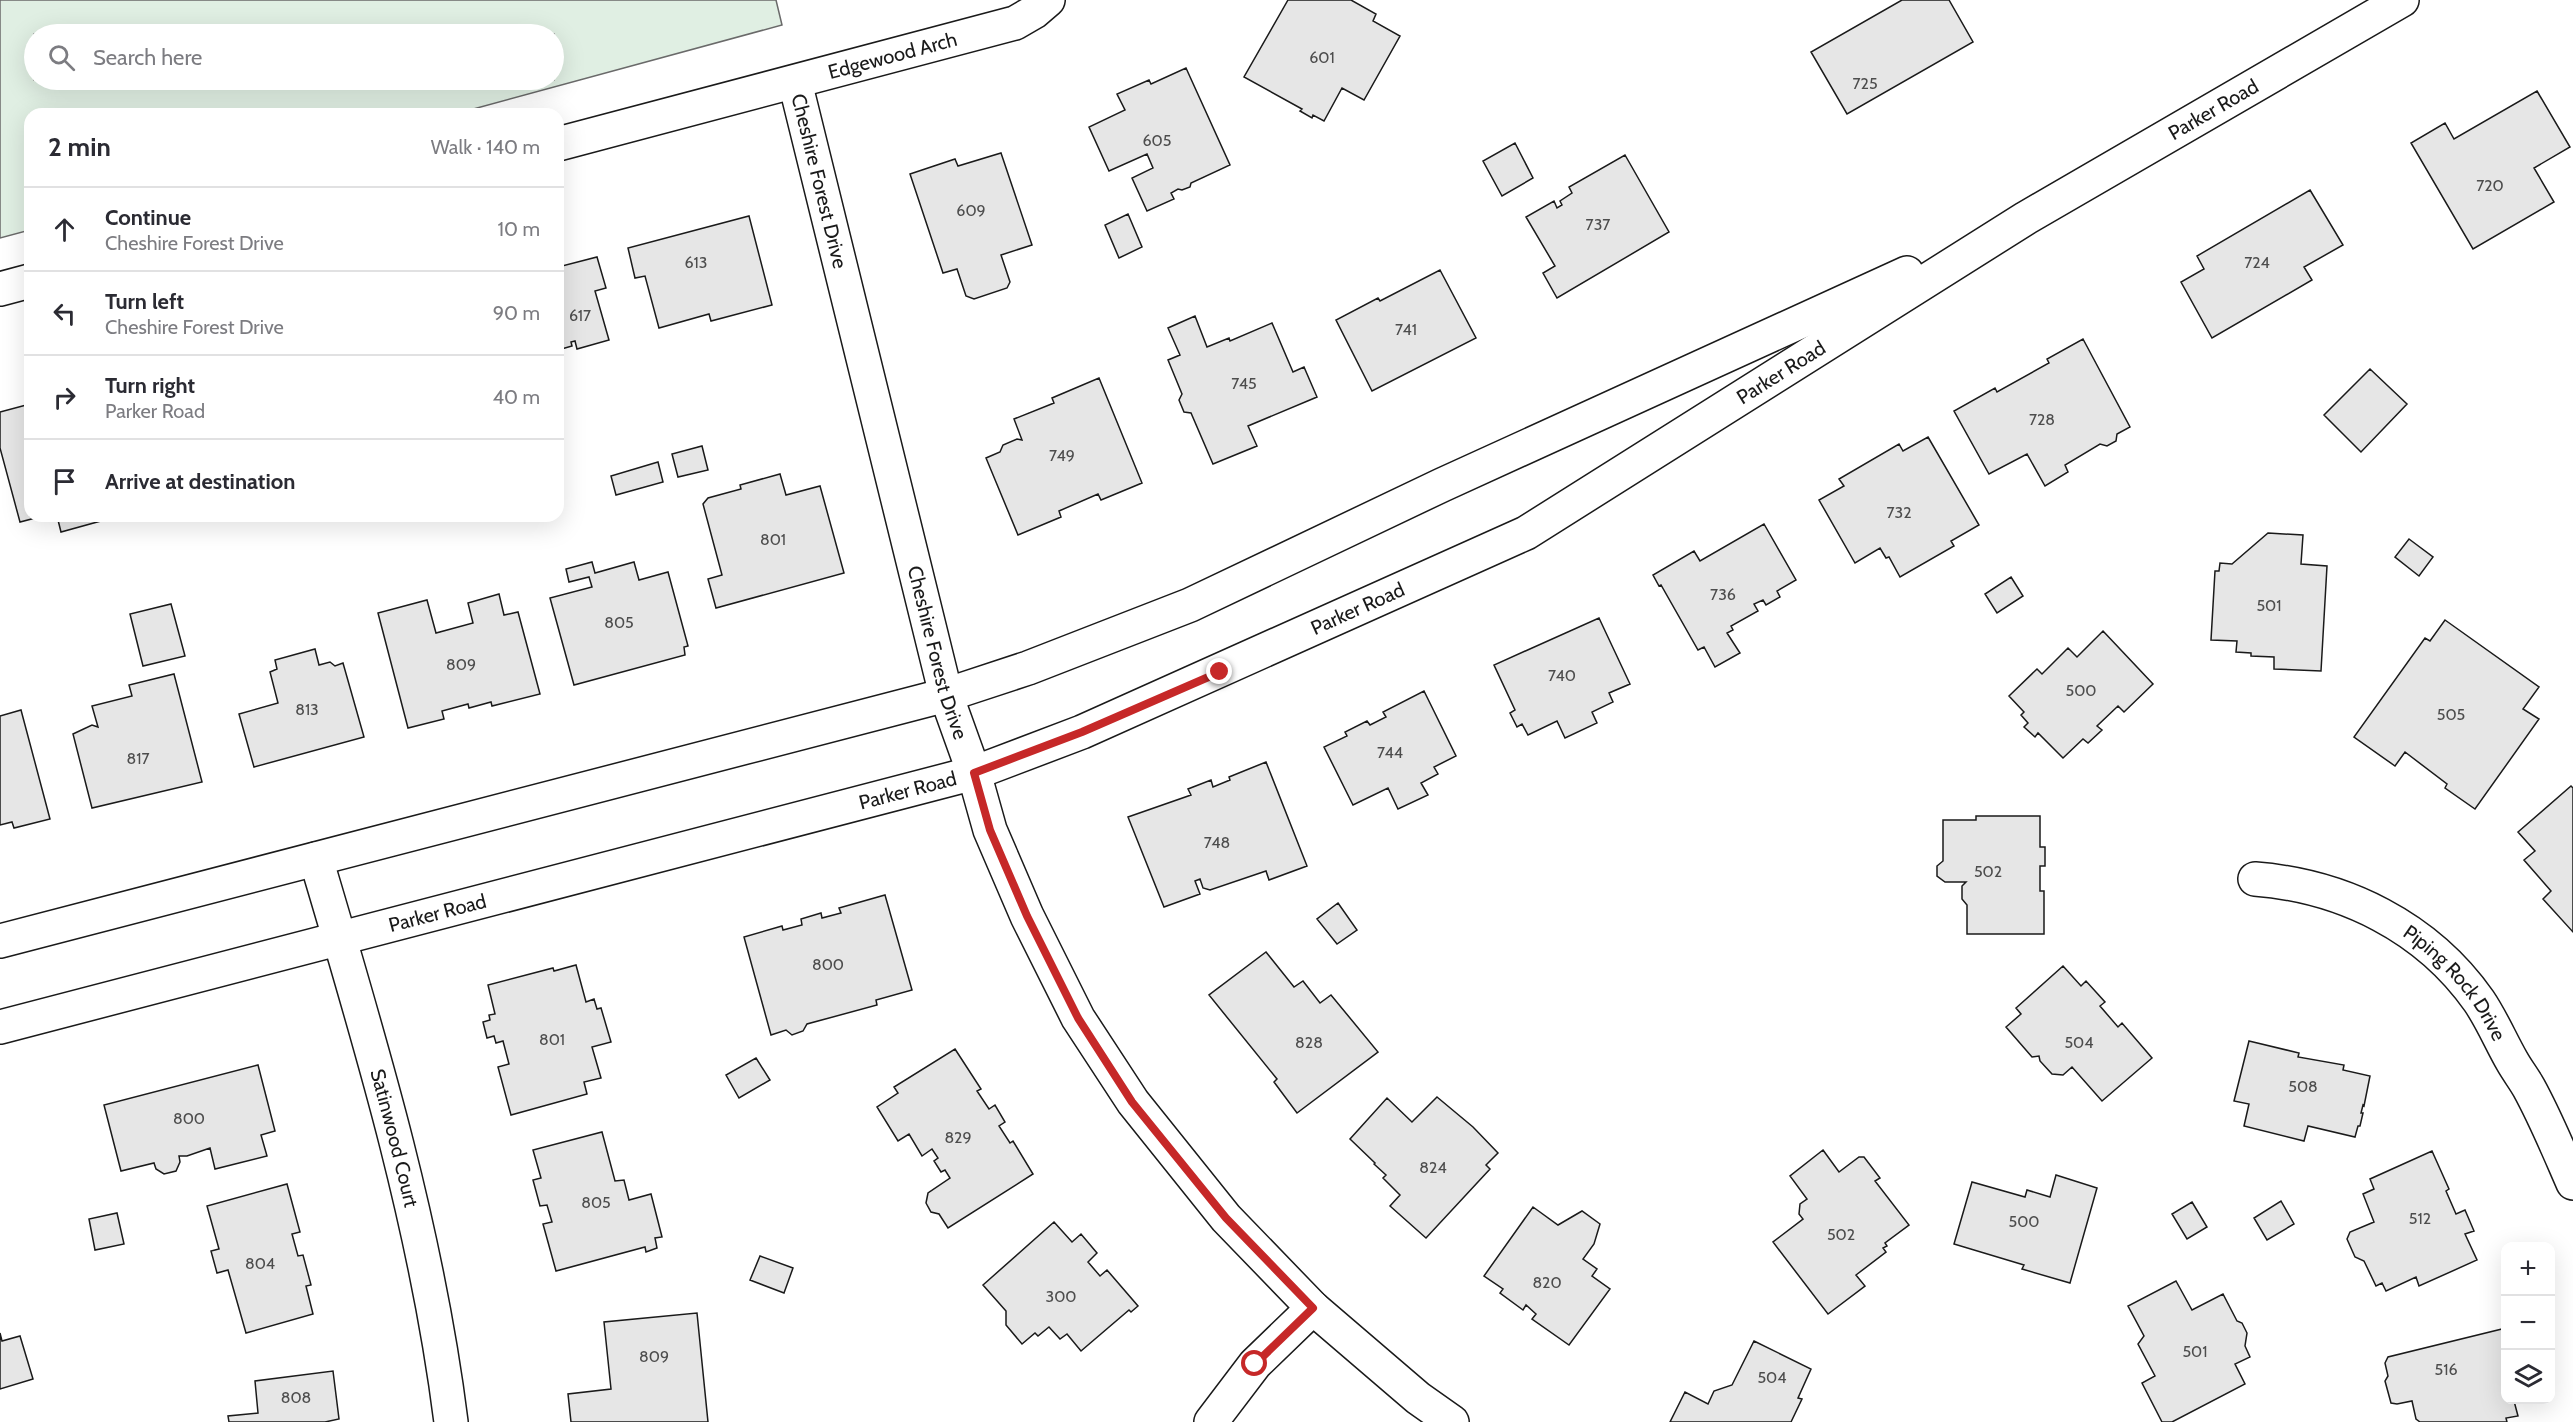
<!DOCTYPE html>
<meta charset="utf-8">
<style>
body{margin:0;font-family:Cabin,sans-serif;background:#f2f2f3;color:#2b2b33}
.controls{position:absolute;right:18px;bottom:18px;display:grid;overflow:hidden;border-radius:12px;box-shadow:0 6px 24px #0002}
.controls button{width:54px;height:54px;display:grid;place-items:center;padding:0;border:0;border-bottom:2px solid #e1e1e2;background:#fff;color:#2b2b33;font:30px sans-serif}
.stop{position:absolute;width:18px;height:18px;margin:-14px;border:4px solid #c62828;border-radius:50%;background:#fff}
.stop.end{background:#c62828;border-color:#fff;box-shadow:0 2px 6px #0008}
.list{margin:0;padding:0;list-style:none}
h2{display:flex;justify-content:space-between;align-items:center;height:78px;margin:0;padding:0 24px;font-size:26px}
h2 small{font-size:20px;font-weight:400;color:#7c7c81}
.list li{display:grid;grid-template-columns:39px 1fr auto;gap:18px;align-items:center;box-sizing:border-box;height:84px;padding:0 24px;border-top:2px solid #e1e1e2}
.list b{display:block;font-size:22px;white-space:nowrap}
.list p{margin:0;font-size:20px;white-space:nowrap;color:#7c7c81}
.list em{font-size:20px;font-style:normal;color:#7c7c81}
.icon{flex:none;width:33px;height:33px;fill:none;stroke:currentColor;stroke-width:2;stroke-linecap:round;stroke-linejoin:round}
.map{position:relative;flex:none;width:2573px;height:1422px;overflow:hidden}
.search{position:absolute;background:#fff;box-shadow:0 6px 24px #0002;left:24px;top:24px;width:540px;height:66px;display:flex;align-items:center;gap:15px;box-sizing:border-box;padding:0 21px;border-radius:33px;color:#7c7c81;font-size:22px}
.panel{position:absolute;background:#fff;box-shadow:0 6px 24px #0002;left:24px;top:108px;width:540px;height:414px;border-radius:18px}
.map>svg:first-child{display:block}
.green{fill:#e0efe3;stroke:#6a6a6a;stroke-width:1.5;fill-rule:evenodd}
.building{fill:#e6e6e6;stroke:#1a1a1a;stroke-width:1.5}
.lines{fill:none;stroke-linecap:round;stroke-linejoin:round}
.minor-casing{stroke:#1a1a1a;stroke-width:36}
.minor{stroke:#fff;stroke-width:33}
.route{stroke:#c62828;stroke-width:8}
.labels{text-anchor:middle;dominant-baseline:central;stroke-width:4.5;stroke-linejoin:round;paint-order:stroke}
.number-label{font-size:16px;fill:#4d4d4d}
.street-label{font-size:20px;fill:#1a1a1a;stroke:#fff}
</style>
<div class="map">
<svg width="2573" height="1422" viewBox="0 0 2573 1422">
<rect width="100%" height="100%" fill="#fff"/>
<!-- green -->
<path class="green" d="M 0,0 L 776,0 L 782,25 L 455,114 L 30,114 L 30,230 L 0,238 ZM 34,34 L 554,34 L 554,80 L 34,80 Z"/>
<!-- building -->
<path class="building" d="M 1288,0 L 1351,0 L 1376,14 L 1373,21 L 1400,36 L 1364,100 L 1342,88 L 1324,121 L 1313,115 L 1312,118 L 1300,111 L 1302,109 L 1244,77 Z
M 1902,0 L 1949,0 L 1973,42 L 1847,114 L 1811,52 Z
M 1186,68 L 1230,165 L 1191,183 L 1190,187 L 1182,190 L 1178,189 L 1171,193 L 1174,199 L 1147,211 L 1132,178 L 1153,168 L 1147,154 L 1109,171 L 1089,127 L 1125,110 L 1117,94 L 1149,80 L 1151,84 Z
M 2537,91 L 2570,147 L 2534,168 L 2554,202 L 2473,249 L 2411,143 L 2445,123 L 2454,139 Z
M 1515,143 L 1533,178 L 1502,196 L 1483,161 Z
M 1001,153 L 1032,245 L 1001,255 L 1010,282 L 1007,288 L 974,299 L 966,296 L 957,269 L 943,273 L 910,174 L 955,159 L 958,166 Z
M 1625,155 L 1669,232 L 1557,298 L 1543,273 L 1555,266 L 1526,217 L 1554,201 L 1557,208 L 1562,205 L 1560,201 L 1572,193 L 1569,187 Z
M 2310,190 L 2343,245 L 2304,267 L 2312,280 L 2212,338 L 2181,282 L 2204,269 L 2197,256 Z
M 1128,214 L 1142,247 L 1119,258 L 1105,225 Z
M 749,216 L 772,305 L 711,321 L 709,314 L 659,328 L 645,276 L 635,278 L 628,248 Z
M 597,257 L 606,288 L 595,291 L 609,340 L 577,349 L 575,341 L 571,342 L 572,346 L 558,350 L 558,267 Z
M 1440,270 L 1476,338 L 1372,391 L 1336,320 L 1378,298 L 1380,301 Z
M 1195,316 L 1207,347 L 1229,338 L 1230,341 L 1272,323 L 1293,372 L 1304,367 L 1317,397 L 1248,426 L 1257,446 L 1213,464 L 1191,413 L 1184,412 L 1179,400 L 1182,394 L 1168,360 L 1180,355 L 1168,328 Z
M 2083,339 L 2130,427 L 2117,434 L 2116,441 L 2107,446 L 2100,444 L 2065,465 L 2068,472 L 2045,486 L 2027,454 L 1989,474 L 1954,411 L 1995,388 L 1997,392 L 2049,363 L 2047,359 Z
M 2370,369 L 2407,404 L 2361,452 L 2324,415 Z
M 1099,378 L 1142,483 L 1101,500 L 1098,494 L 1059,511 L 1061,517 L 1018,535 L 986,458 L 1000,452 L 1003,445 L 1017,439 L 1022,440 L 1014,419 L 1054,403 L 1052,398 Z
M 30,404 L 30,516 L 43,516 L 20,522 L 0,448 L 0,412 Z
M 1928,437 L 1979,525 L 1951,541 L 1954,546 L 1900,577 L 1889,557 L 1886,558 L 1880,548 L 1855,563 L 1819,500 L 1844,486 L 1839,479 L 1899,444 L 1903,451 Z
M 702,446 L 708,470 L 678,477 L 672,454 Z
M 658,462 L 663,482 L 616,495 L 611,476 Z
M 780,474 L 786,495 L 820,486 L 844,573 L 716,608 L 708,579 L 722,575 L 703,504 L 708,498 L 741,489 L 740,485 Z
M 57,516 L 119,516 L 61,532 Z
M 1764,524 L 1796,580 L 1777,591 L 1780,597 L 1766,605 L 1763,600 L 1754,604 L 1758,611 L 1731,626 L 1733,630 L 1727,633 L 1740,653 L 1715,667 L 1704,647 L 1698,650 L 1661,585 L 1659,586 L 1653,575 L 1694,551 L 1700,561 Z
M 2268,533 L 2303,535 L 2301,564 L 2327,566 L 2321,671 L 2274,669 L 2274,657 L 2251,656 L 2251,653 L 2236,652 L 2237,641 L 2211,640 L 2215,571 L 2219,571 L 2220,563 L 2232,564 Z
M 2409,539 L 2433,557 L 2419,576 L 2395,557 Z
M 592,562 L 595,573 L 634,562 L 639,580 L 668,572 L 688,646 L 684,647 L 685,655 L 574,685 L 550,598 L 592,587 L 589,577 L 569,582 L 566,569 Z
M 2011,577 L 2023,596 L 1997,613 L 1985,594 Z
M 499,594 L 504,615 L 518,612 L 540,694 L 492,706 L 491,702 L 469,708 L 468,704 L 442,711 L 444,719 L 408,728 L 378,613 L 427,600 L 436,633 L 473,623 L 468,603 Z
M 171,604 L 185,656 L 143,666 L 130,614 Z
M 1599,618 L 1630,684 L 1609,693 L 1613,702 L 1592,712 L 1597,723 L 1565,738 L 1557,721 L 1528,735 L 1522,724 L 1517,727 L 1510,713 L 1515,710 L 1494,665 Z
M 2445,620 L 2539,687 L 2523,709 L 2539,719 L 2475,809 L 2445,788 L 2447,784 L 2405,752 L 2395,766 L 2354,737 L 2425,638 L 2430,641 Z
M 2103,631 L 2153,684 L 2124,712 L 2118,706 L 2097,726 L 2102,730 L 2088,743 L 2083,739 L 2063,758 L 2038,733 L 2035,737 L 2024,727 L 2028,723 L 2021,715 L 2024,712 L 2009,696 L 2037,669 L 2042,674 L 2068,648 L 2077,657 Z
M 315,649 L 319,665 L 330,662 L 335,666 L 343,663 L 364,737 L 254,767 L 239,714 L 278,703 L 270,672 L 277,669 L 275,660 Z
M 174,674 L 202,782 L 92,808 L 73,734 L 92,725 L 98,727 L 92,706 L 132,696 L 129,685 Z
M 1424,691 L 1456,756 L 1434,767 L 1438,774 L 1421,783 L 1428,795 L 1398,809 L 1388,788 L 1353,805 L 1324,747 L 1347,736 L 1345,732 L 1367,721 L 1370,725 L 1386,717 L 1383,712 Z
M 21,710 L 50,819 L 14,828 L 12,822 L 0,825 L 0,716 Z
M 1266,762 L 1307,866 L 1269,880 L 1266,871 L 1210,890 L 1203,888 L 1200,879 L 1195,881 L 1200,894 L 1164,907 L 1128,817 L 1191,795 L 1188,789 L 1211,780 L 1213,787 L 1230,780 L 1229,777 Z
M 2571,786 L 2573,788 L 2573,932 L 2543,899 L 2551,891 L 2524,860 L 2535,851 L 2518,832 Z
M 1976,816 L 2040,816 L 2040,847 L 2045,847 L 2045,866 L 2040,866 L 2040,891 L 2044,891 L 2044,934 L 1967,934 L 1967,905 L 1962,899 L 1962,886 L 1966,882 L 1945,882 L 1937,876 L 1937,866 L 1943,861 L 1943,820 L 1976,820 Z
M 885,895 L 912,990 L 876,1000 L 877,1005 L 807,1024 L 803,1031 L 792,1035 L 786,1030 L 771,1035 L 744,937 L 782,926 L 783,930 L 802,925 L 801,919 L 821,913 L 822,918 L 841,913 L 839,908 Z
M 1338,903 L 1357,930 L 1337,944 L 1317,919 Z
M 1266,952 L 1294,987 L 1303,981 L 1320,1003 L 1331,995 L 1378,1052 L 1297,1113 L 1274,1082 L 1277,1079 L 1209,995 Z
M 576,965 L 586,1002 L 594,999 L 597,1009 L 601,1008 L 611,1042 L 592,1047 L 601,1078 L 584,1082 L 587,1094 L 511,1115 L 498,1067 L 509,1064 L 503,1041 L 496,1043 L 494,1036 L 487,1038 L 483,1022 L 490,1020 L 489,1015 L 495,1014 L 488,985 L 553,968 L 554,971 Z
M 2063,966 L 2081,986 L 2086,981 L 2105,1002 L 2100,1006 L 2118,1027 L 2122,1023 L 2152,1058 L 2102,1101 L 2072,1067 L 2063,1075 L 2052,1074 L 2040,1061 L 2039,1056 L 2032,1057 L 2006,1027 L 2021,1014 L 2016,1008 Z
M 2249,1041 L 2299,1053 L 2298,1057 L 2344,1065 L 2343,1070 L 2370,1076 L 2364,1106 L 2363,1105 L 2361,1113 L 2363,1113 L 2360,1126 L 2358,1126 L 2355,1137 L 2308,1126 L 2304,1141 L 2244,1126 L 2249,1104 L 2234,1101 Z
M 955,1049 L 981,1089 L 977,1091 L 989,1109 L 995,1105 L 1005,1122 L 999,1126 L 1010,1143 L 1013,1141 L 1033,1174 L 948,1228 L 939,1214 L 931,1212 L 926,1203 L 928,1193 L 950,1178 L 945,1170 L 941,1172 L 934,1161 L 938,1158 L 932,1149 L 922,1156 L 909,1134 L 898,1141 L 877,1107 L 898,1093 L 894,1087 Z
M 756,1058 L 770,1080 L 739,1098 L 726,1075 Z
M 258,1065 L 275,1131 L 261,1135 L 267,1156 L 215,1169 L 210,1148 L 187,1156 L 179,1156 L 180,1162 L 176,1171 L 164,1174 L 156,1169 L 154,1163 L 121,1171 L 104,1105 Z
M 1437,1097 L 1473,1127 L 1498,1153 L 1486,1165 L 1490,1169 L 1426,1238 L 1390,1206 L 1400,1195 L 1383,1178 L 1386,1175 L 1374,1164 L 1375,1163 L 1350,1139 L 1387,1098 L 1412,1122 Z
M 602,1132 L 615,1181 L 624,1180 L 629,1200 L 651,1194 L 662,1237 L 655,1238 L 657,1248 L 646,1252 L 645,1247 L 556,1271 L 543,1224 L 552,1222 L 547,1205 L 540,1206 L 533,1180 L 541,1178 L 533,1150 Z
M 1823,1150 L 1839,1172 L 1859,1157 L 1864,1157 L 1880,1178 L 1875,1181 L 1909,1225 L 1885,1243 L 1887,1246 L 1883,1248 L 1886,1252 L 1856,1275 L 1865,1286 L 1828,1314 L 1773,1242 L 1803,1219 L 1799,1214 L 1800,1204 L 1807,1199 L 1790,1176 Z
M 2432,1151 L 2449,1189 L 2446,1191 L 2456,1214 L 2465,1210 L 2474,1231 L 2465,1234 L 2477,1260 L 2419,1286 L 2416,1277 L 2386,1291 L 2382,1283 L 2376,1286 L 2364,1261 L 2355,1257 L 2347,1239 L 2350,1232 L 2374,1222 L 2363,1194 L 2374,1189 L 2370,1179 Z
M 2056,1175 L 2097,1188 L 2070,1283 L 2022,1269 L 2024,1265 L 1954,1244 L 1972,1182 L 2025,1197 L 2027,1190 L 2050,1197 Z
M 287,1184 L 300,1232 L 292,1234 L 298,1256 L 303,1255 L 311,1285 L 306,1286 L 313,1314 L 246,1333 L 228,1270 L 217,1273 L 211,1251 L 219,1249 L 207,1206 Z
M 2281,1201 L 2294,1224 L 2267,1240 L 2254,1218 Z
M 2192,1202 L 2207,1227 L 2187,1239 L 2172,1214 Z
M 1533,1207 L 1558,1225 L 1582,1211 L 1600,1224 L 1594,1244 L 1583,1259 L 1597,1269 L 1592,1276 L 1610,1289 L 1569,1345 L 1532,1319 L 1536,1314 L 1526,1305 L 1523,1310 L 1500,1293 L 1503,1289 L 1484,1276 Z
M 117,1213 L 124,1244 L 95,1250 L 89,1219 Z
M 1054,1222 L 1072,1242 L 1081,1234 L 1097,1253 L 1088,1262 L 1100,1276 L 1107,1270 L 1138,1306 L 1131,1312 L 1129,1310 L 1081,1351 L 1067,1334 L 1060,1339 L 1049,1327 L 1038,1336 L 1035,1333 L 1022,1344 L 1006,1325 L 1006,1311 L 983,1285 Z
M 760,1256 L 793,1268 L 784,1293 L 750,1280 Z
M 2176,1281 L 2192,1310 L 2223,1294 L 2237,1321 L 2242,1323 L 2247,1333 L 2245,1346 L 2250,1357 L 2235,1364 L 2245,1384 L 2172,1422 L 2162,1422 L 2142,1383 L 2155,1376 L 2138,1344 L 2144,1336 L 2128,1306 Z
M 697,1313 L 708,1422 L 571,1422 L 568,1394 L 611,1389 L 604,1322 Z
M 2506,1328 L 2506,1400 L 2517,1400 L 2514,1401 L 2518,1416 L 2506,1418 L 2507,1422 L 2420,1422 L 2416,1419 L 2412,1401 L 2397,1404 L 2391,1403 L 2385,1381 L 2388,1376 L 2385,1363 L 2388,1357 Z
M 0,1333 L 2,1341 L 20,1336 L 33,1379 L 0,1389 Z
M 1754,1341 L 1811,1369 L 1798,1398 L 1802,1399 L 1791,1422 L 1670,1422 L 1685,1392 L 1708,1404 L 1714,1391 L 1732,1385 Z
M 333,1371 L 339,1419 L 325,1422 L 229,1422 L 228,1416 L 258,1413 L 255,1381 Z"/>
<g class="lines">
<!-- minor casing -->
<g class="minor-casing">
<g id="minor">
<path id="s1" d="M 795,82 L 946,695 L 974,773 L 990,830 L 1027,916 L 1078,1018 L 1133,1102 L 1226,1218 L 1313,1308 L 1418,1398 L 1452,1422"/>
<path id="s2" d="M 558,144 L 1015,23 L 1034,12 L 1048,0"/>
<path d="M 0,289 L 30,281"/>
<path id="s3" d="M 316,859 C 371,1044 427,1230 451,1422"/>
<path id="s4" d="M 2255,879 C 2344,886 2427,927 2479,1001 C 2492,1020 2501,1042 2512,1061 C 2517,1070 2524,1079 2529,1088 C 2546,1119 2559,1151 2573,1183"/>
<path d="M 0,941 L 946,695 L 1028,668 L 1190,605 L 1442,485 L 1907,273"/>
<path id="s5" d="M 0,1027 L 974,773 L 1082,732 L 1526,533 L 2026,218 L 2402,0"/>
<path d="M 1211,1422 L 1255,1364 L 1313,1308"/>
</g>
</g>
<!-- minor -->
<use href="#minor" class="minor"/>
</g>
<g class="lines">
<!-- route -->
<path class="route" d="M 1220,672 L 1082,732 L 974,773 L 990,830 L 1027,916 L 1078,1018 L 1132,1102 L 1226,1218 L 1313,1308 L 1255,1364"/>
</g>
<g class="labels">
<!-- number labels -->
<g class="number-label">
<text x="1322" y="57">601</text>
<text x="1865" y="83">725</text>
<text x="1157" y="140">605</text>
<text x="2490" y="185">720</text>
<text x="971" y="210">609</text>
<text x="1598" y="224">737</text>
<text x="696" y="262">613</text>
<text x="2257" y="262">724</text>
<text x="580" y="315">617</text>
<text x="1406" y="329">741</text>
<text x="1244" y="383">745</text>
<text x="2042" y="419">728</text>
<text x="1062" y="455">749</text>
<text x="1899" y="512">732</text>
<text x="773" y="539">801</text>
<text x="1723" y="594">736</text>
<text x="2269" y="605">501</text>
<text x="619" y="622">805</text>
<text x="461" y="664">809</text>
<text x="1562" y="675">740</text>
<text x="2081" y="690">500</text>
<text x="307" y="709">813</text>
<text x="2451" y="714">505</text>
<text x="1390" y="752">744</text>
<text x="138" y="758">817</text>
<text x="1217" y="842">748</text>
<text x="1988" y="871">502</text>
<text x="828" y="964">800</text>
<text x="552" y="1039">801</text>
<text x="1309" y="1042">828</text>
<text x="2079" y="1042">504</text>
<text x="2303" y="1086">508</text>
<text x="189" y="1118">800</text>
<text x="958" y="1137">829</text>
<text x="1433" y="1167">824</text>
<text x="596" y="1202">805</text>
<text x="2420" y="1218">512</text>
<text x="2024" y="1221">500</text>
<text x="1841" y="1234">502</text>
<text x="260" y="1263">804</text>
<text x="1547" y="1282">820</text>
<text x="1061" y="1296">300</text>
<text x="2195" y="1351">501</text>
<text x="654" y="1356">809</text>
<text x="2446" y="1369">516</text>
<text x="1772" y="1377">504</text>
<text x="296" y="1397">808</text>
</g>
<!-- street labels -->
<g class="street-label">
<text stroke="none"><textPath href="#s2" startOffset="346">Edgewood Arch</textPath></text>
<text stroke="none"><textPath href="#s5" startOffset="2416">Parker Road</textPath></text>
<text stroke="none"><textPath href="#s1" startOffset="102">Cheshire Forest Drive</textPath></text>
<text stroke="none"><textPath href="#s5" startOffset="1910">Parker Road</textPath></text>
<text stroke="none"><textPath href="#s5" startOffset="1424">Parker Road</textPath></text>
<text stroke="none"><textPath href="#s1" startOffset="588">Cheshire Forest Drive</textPath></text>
<text stroke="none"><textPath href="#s5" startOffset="938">Parker Road</textPath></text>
<text stroke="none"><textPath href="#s5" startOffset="452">Parker Road</textPath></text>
<text stroke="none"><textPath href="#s4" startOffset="234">Piping Rock Drive</textPath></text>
<text stroke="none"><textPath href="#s3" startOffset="290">Satinwood Court</textPath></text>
</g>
</g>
</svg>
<div class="controls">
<button>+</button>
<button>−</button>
<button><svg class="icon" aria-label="layers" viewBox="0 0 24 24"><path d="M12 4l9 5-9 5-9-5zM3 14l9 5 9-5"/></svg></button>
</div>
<div class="stop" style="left:1255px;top:1364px"></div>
<div class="stop end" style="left:1220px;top:672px"></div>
<div class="search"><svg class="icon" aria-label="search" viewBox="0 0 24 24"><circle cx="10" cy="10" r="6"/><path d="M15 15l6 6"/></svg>Search here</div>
<section class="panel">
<h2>2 min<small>Walk · 140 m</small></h2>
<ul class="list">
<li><svg class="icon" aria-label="ahead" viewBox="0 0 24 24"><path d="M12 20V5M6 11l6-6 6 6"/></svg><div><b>Continue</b><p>Cheshire Forest Drive</p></div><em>10 m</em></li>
<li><svg class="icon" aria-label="left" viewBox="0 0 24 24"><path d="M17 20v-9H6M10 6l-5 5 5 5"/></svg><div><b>Turn left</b><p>Cheshire Forest Drive</p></div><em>90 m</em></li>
<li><svg class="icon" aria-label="right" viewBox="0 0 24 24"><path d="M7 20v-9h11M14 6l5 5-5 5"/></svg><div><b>Turn right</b><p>Parker Road</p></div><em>40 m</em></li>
<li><svg class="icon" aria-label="arrive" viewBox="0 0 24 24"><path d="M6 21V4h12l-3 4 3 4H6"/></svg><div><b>Arrive at destination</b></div></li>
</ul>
</section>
</div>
